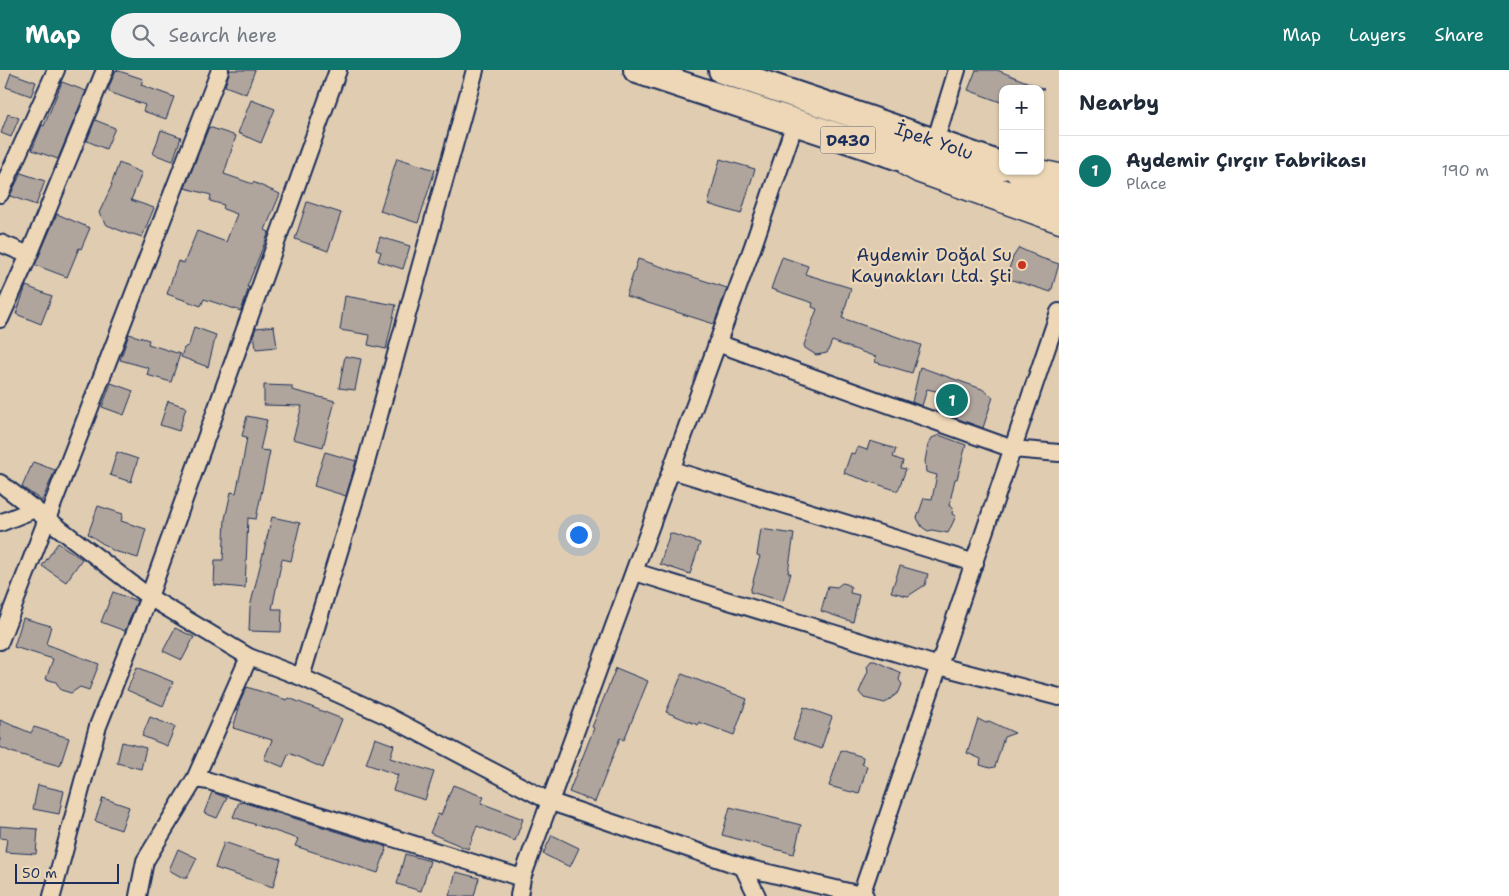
<!DOCTYPE html>
<meta charset="utf-8">
<style>
body{margin:0;font-family:"Shantell Sans",sans-serif;background:#f2f2f3;color:#1f2937}
.controls{position:absolute;right:15px;top:15px;display:grid;overflow:hidden;border-radius:10px;box-shadow:0 1px 4px #0004}
.controls button{width:45px;height:45px;display:grid;place-items:center;padding:0;border:0;border-bottom:1px solid #e0e1e3;background:#fff;color:#1f2937;font:25px sans-serif}
.scale{position:absolute;left:15px;bottom:12px;width:104px;box-sizing:border-box;padding-left:5px;border:2px solid #1b2f5e;border-top:0;font-size:14px;line-height:18px;white-space:nowrap;color:#1b2f5e;-webkit-text-stroke:4px #edd7b6;paint-order:stroke}
.you{position:absolute;left:578px;top:464px;width:18px;height:18px;margin:-12px;border:4px solid #fff;border-radius:50%;background:#1a73e8;box-shadow:0 0 0 8px #1a73e833}
.badge{display:grid;place-items:center;width:32px;height:32px;border-radius:50%;background:#0f766e;color:#fff;font-size:16px;font-weight:700}
.pin{position:absolute;translate:-50% -50%;border:2px solid #fff;box-shadow:0 1px 5px #0006}
.list{margin:0;padding:0;list-style:none}
h2{display:flex;justify-content:space-between;align-items:center;height:65px;margin:0;padding:0 20px;font-size:21px}
h2 small{font-size:16px;font-weight:400;color:#747a83}
.list li{display:grid;grid-template-columns:32px 1fr auto;gap:15px;align-items:center;box-sizing:border-box;height:70px;padding:0 20px;border-top:1px solid #e0e1e3}
.list b{display:block;font-size:19px;white-space:nowrap}
.list p{margin:0;font-size:16px;white-space:nowrap;color:#747a83}
.list em{font-size:16px;font-style:normal;color:#747a83}
.icon{flex:none;width:28px;height:28px;fill:none;stroke:currentColor;stroke-width:2;stroke-linecap:round;stroke-linejoin:round}
.map{position:relative;flex:none;width:1059px;height:826px;overflow:hidden}
header{display:flex;align-items:center;gap:30px;box-sizing:border-box;height:70px;padding:0 25px;background:#0f766e;color:#fff}
header strong{font-size:24px}
nav{display:flex;gap:28px;margin-inline-start:auto;font-size:18px}
.search{width:350px;height:45px;background:#f2f2f3;display:flex;align-items:center;gap:12px;box-sizing:border-box;padding:0 18px;border-radius:28px;color:#747a83;font-size:19px}
main{display:flex}
aside{flex:1;background:#fff}
.map>svg:first-child{display:block}
.building{fill:#b0a59c;stroke:#1b2f5e}
.lines{fill:none;stroke-linecap:round;stroke-linejoin:round}
.service-casing{stroke:#1b2f5e;stroke-width:11}
.minor-casing{stroke:#1b2f5e;stroke-width:20}
.trunk-casing{stroke:#1b2f5e;stroke-width:30}
.service{stroke:#edd7b6;stroke-width:8}
.minor{stroke:#edd7b6;stroke-width:16}
.trunk{stroke:#edd7b6;stroke-width:26}
.poi-dot{fill:#c8321e;stroke:#edd7b6;stroke-width:2}
.labels{text-anchor:middle;dominant-baseline:central;stroke-width:4.5;stroke-linejoin:round;paint-order:stroke}
.shield{fill:#edd7b6;stroke:#5a6178;stroke-width:1}
.shield-label{font-size:16px;font-weight:bold;fill:#1b2f5e}
.street-label{font-size:18px;fill:#1b2f5e;stroke:#edd7b6}
.poi-label{font-size:18px;fill:#1b2f5e;stroke:#edd7b6;text-anchor:end}
</style>
<header>
<strong>Map</strong>
<div class="search"><svg class="icon" aria-label="search" viewBox="0 0 24 24"><circle cx="10" cy="10" r="6"/><path d="M15 15l6 6"/></svg>Search here</div>
<nav><a>Map</a><a>Layers</a><a>Share</a></nav>
</header>
<main>
<div class="map">
<svg width="1059" height="826" viewBox="0 0 1059 826">
<rect width="100%" height="100%" fill="#e0cdb1"/>
<filter id="ink" filterUnits="userSpaceOnUse"><feTurbulence type="fractalNoise" baseFrequency=".02" numOctaves="2"/><feDisplacementMap in="SourceGraphic" scale="10" xChannelSelector="R" yChannelSelector="G"/><feConvolveMatrix kernelMatrix="1 2 1 2 8 2 1 2 1" color-interpolation-filters="sRGB"/></filter>
<g filter="url(#ink)">
<!-- building -->
<path class="building" d="M 116,0 L 143,9 L 141,15 L 174,27 L 166,49 L 143,41 L 145,35 L 109,22 L 109,17 Z
M 230,0 L 255,0 L 246,24 L 225,16 Z
M 976,0 L 997,0 L 1044,19 L 1003,19 L 1003,33 L 968,20 Z
M 11,3 L 36,12 L 31,26 L 6,17 Z
M 62,12 L 86,21 L 58,89 L 32,80 L 42,55 L 44,56 Z
M 251,30 L 275,39 L 261,73 L 238,63 Z
M 8,44 L 19,48 L 11,67 L 1,63 Z
M 95,50 L 115,58 L 106,79 L 87,71 Z
M 209,57 L 236,66 L 224,104 L 253,114 L 253,112 L 280,124 L 265,160 L 269,162 L 247,217 L 249,217 L 241,241 L 204,229 L 201,236 L 167,224 L 178,191 L 184,193 L 197,161 L 226,172 L 237,144 L 223,139 L 224,135 L 210,131 L 211,125 L 185,118 Z
M 161,60 L 181,67 L 173,91 L 153,84 Z
M 397,88 L 435,100 L 418,153 L 380,141 Z
M 720,89 L 755,99 L 741,144 L 708,134 Z
M 119,93 L 142,103 L 131,130 L 154,138 L 142,167 L 133,164 L 129,164 L 107,155 L 99,143 L 112,115 L 111,115 Z
M 21,103 L 45,111 L 36,135 L 10,126 Z
M 307,132 L 341,143 L 328,181 L 295,169 Z
M 57,144 L 90,158 L 81,179 L 79,178 L 67,207 L 35,195 Z
M 380,167 L 410,176 L 403,199 L 378,191 L 381,182 L 376,180 Z
M 1019,178 L 1035,185 L 1035,186 L 1059,194 L 1051,222 L 1009,209 L 1009,199 L 1013,187 Z
M 782,187 L 808,196 L 805,204 L 851,218 L 842,248 L 921,275 L 912,303 L 875,292 L 876,287 L 832,271 L 827,283 L 822,284 L 816,285 L 805,278 L 804,275 L 817,239 L 812,237 L 813,233 L 771,219 Z
M 638,189 L 727,218 L 714,254 L 626,226 Z
M 26,216 L 52,226 L 41,254 L 16,244 Z
M 345,226 L 396,235 L 386,279 L 368,275 L 370,265 L 340,260 Z
M 274,256 L 277,277 L 256,279 L 254,263 L 256,258 Z
M 194,257 L 216,265 L 208,297 L 181,287 L 184,278 L 189,275 Z
M 129,264 L 149,270 L 148,274 L 180,284 L 171,312 L 147,305 L 149,298 L 120,290 Z
M 345,286 L 361,289 L 355,320 L 339,318 Z
M 920,297 L 982,319 L 993,327 L 983,358 L 936,341 L 940,322 L 927,319 L 922,336 L 912,332 Z
M 111,313 L 133,321 L 124,345 L 102,337 Z
M 264,315 L 292,316 L 292,320 L 335,331 L 323,377 L 293,369 L 302,336 L 264,335 Z
M 168,331 L 186,337 L 179,361 L 160,355 Z
M 247,346 L 267,350 L 260,380 L 270,381 L 256,449 L 248,448 L 245,518 L 214,515 L 215,490 L 223,490 L 225,449 L 231,422 L 236,423 L 243,391 L 247,367 L 242,366 Z
M 939,365 L 966,375 L 957,409 L 955,409 L 949,436 L 953,437 L 952,444 L 956,446 L 948,463 L 932,460 L 928,461 L 922,457 L 917,448 L 924,428 L 932,429 L 937,405 L 926,402 L 925,391 L 928,375 L 932,368 Z
M 870,371 L 896,379 L 893,387 L 903,391 L 901,398 L 906,399 L 898,421 L 844,403 L 851,383 L 855,384 L 858,377 L 867,380 Z
M 117,382 L 138,389 L 131,412 L 110,405 Z
M 325,382 L 356,391 L 346,426 L 314,416 Z
M 33,392 L 55,400 L 42,431 L 22,417 Z
M 98,436 L 123,444 L 121,451 L 146,459 L 138,488 L 114,481 L 88,464 Z
M 272,447 L 300,453 L 291,491 L 282,489 L 272,539 L 282,539 L 281,562 L 249,561 L 250,537 Z
M 761,459 L 794,464 L 788,503 L 791,503 L 783,531 L 750,522 L 760,486 L 757,485 Z
M 670,463 L 700,473 L 690,504 L 660,494 Z
M 58,473 L 82,489 L 66,512 L 42,496 Z
M 900,496 L 928,504 L 925,515 L 908,526 L 891,522 Z
M 842,513 L 847,514 L 851,517 L 850,523 L 859,525 L 853,552 L 821,541 L 828,516 L 837,517 Z
M 113,522 L 137,531 L 125,561 L 101,552 Z
M 23,548 L 51,556 L 46,574 L 99,594 L 89,620 L 80,617 L 71,623 L 61,620 L 56,612 L 46,609 L 53,589 L 14,577 Z
M 175,558 L 194,567 L 182,590 L 163,581 Z
M 871,591 L 875,591 L 901,603 L 899,610 L 902,614 L 899,622 L 885,633 L 864,628 L 859,622 L 868,601 L 867,596 Z
M 137,597 L 173,612 L 163,636 L 127,620 Z
M 616,598 L 648,611 L 624,670 L 620,668 L 595,732 L 569,722 L 594,658 L 592,657 Z
M 682,604 L 747,629 L 734,665 L 699,652 L 698,655 L 666,642 Z
M 247,617 L 287,630 L 289,628 L 342,649 L 323,698 L 289,683 L 283,697 L 264,689 L 272,670 L 233,658 L 240,635 L 239,634 Z
M 804,637 L 832,647 L 821,679 L 793,669 Z
M 150,647 L 175,657 L 167,676 L 142,666 Z
M 978,649 L 986,653 L 989,651 L 1015,663 L 1004,667 L 995,697 L 990,698 L 980,695 L 981,689 L 967,683 Z
M 0,650 L 31,663 L 34,657 L 69,668 L 60,696 L 11,682 L 0,677 Z
M 375,668 L 394,675 L 390,688 L 434,702 L 425,730 L 393,720 L 398,705 L 366,694 Z
M 122,672 L 146,678 L 141,699 L 117,693 Z
M 841,680 L 863,687 L 862,694 L 867,696 L 859,724 L 829,716 Z
M 38,715 L 64,721 L 59,744 L 33,739 Z
M 453,715 L 484,727 L 481,733 L 523,749 L 515,771 L 477,756 L 468,779 L 430,763 L 438,744 L 441,745 Z
M 212,722 L 227,728 L 217,748 L 204,743 Z
M 103,728 L 129,737 L 121,760 L 95,751 Z
M 239,732 L 241,733 L 242,732 L 387,777 L 378,803 L 295,776 L 298,769 L 233,747 Z
M 730,737 L 801,755 L 794,784 L 722,765 Z
M 0,756 L 38,759 L 36,784 L 5,782 L 7,769 L 0,768 Z
M 552,765 L 579,778 L 570,797 L 543,784 Z
M 224,772 L 256,783 L 281,789 L 273,817 L 215,798 Z
M 178,779 L 197,788 L 187,808 L 183,808 L 169,800 Z
M 405,784 L 430,791 L 421,821 L 397,814 Z
M 456,802 L 479,808 L 474,826 L 449,826 Z"/>
<g class="lines">
<!-- service casing -->
<g class="service-casing">
<path id="service" d="M 1040,94 L 1059,98
M 903,101 L 916,108 L 1059,159"/>
</g>
<!-- minor casing -->
<g class="minor-casing">
<path id="minor" d="M 935,72 L 957,0
M 0,124 L 56,0
M 0,173 L 29,185
M 0,249 L 29,185 L 105,0
M 717,273 L 1013,379 L 1059,383
M 672,400 L 975,493
M 0,413 L 149,527 L 249,587 L 301,607 L 387,646 L 551,732 L 743,797 L 865,826
M 0,453 L 35,439
M 635,502 L 939,596 L 1059,627
M 0,571 L 220,0
M 301,607 L 365,396 L 475,0
M 195,709 L 209,711 L 522,808
M 743,797 L 757,826
M 861,825 L 1059,242
M 52,826 L 98,656 L 149,527 L 338,0
M 138,826 L 145,791 L 195,709 L 249,587
M 519,826 L 522,808 L 753,176 L 795,53"/>
</g>
<!-- trunk casing -->
<g class="trunk-casing">
<path id="trunk" d="M 637,0 L 864,75 L 1059,142
M 722,0 L 868,49 L 1003,96
M 1018,101 L 1059,115"/>
</g>
<!-- service -->
<use href="#service" class="service"/>
<!-- minor -->
<use href="#minor" class="minor"/>
<!-- trunk -->
<use href="#trunk" class="trunk"/>
</g>
</g>
<!-- markers -->
<circle class="poi-dot" cx="1022" cy="195" r="5"/>
<g class="labels">
<!-- shield labels -->
<rect class="shield" x="820.5" y="56.5" width="55" height="27" rx="4"/>
<g class="shield-label">
<text x="848" y="70">D430</text>
</g>
<!-- street labels -->
<g class="street-label">
<text transform="translate(934 71) rotate(19)">İpek Yolu</text>
</g>
<!-- poi labels -->
<g class="poi-label">
<text x="1012" y="185">Aydemir Doğal Su<tspan x="1012" dy="21">Kaynakları Ltd. Şti</tspan></text>
</g>
</g>
</svg>
<div class="controls">
<button>+</button>
<button>−</button>
</div>
<div class="scale">50 m</div>
<div class="you"></div>
<div class="pin badge" style="left:952px;top:330px">1</div>
</div>
<aside>
<h2>Nearby<small></small></h2>
<ul class="list">
<li><span class="badge">1</span><div><b>Aydemir Çırçır Fabrikası</b><p>Place</p></div><em>190 m</em></li>
</ul>
</aside>
</main>
